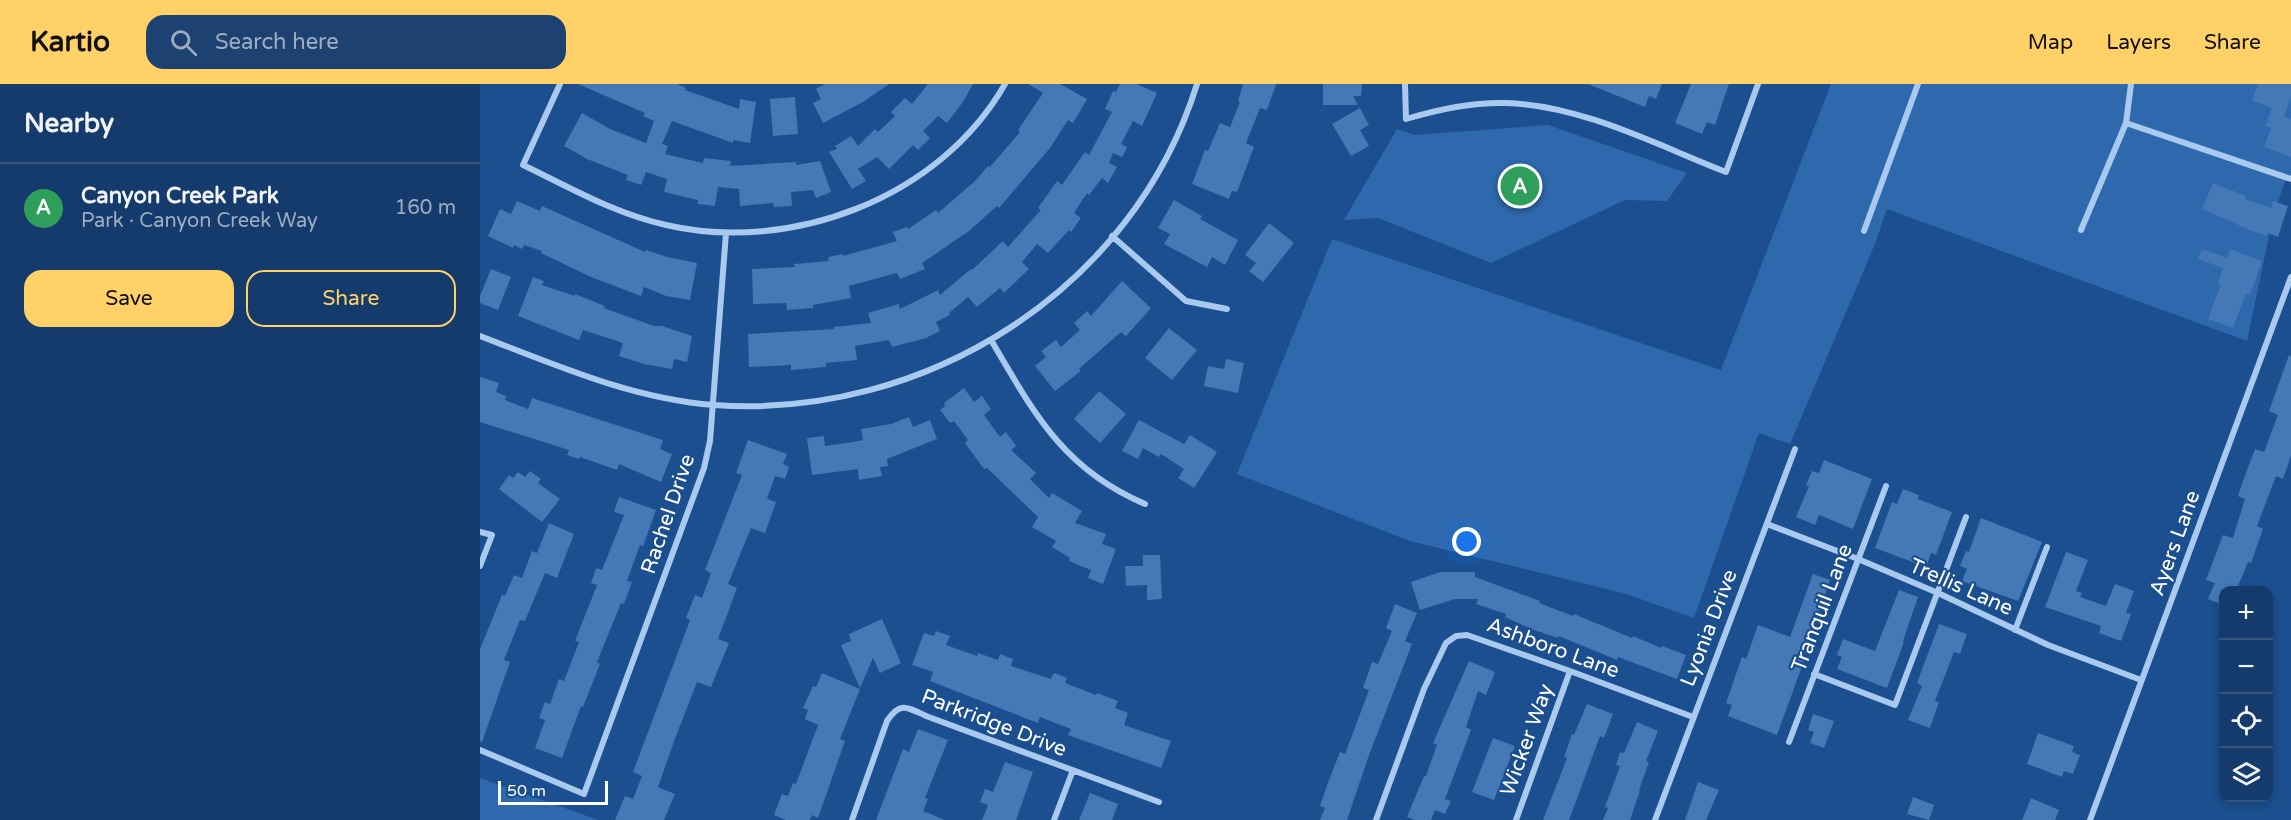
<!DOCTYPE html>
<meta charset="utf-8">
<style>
body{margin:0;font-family:"Varela Round",sans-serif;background:#1d4271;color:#f1f3f6}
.controls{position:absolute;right:18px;bottom:18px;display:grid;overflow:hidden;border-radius:12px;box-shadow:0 3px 9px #0003}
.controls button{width:54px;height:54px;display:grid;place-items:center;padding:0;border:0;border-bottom:2px solid #33557e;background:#143b6b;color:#f1f3f6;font:30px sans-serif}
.scale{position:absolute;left:18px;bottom:15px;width:110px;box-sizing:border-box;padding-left:6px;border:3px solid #fff;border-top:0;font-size:16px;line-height:21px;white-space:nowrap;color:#fff;-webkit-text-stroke:4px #1b4f8f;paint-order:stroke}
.you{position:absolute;left:987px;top:458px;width:21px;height:21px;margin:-15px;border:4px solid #fff;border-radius:50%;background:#1a73e8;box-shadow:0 0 0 9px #1a73e833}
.badge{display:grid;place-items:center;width:39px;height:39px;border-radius:50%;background:#ffd166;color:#fff;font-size:20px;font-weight:700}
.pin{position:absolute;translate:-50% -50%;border:3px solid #fff;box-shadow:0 2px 6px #0006}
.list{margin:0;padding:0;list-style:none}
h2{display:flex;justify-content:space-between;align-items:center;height:78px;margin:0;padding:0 24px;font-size:26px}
h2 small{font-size:20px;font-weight:400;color:#9dadc1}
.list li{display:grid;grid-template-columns:39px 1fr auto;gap:18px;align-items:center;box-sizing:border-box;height:90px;padding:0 24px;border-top:2px solid #33557e}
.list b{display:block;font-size:22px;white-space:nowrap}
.list p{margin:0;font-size:20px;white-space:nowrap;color:#9dadc1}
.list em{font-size:20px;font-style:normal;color:#9dadc1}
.actions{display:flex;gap:12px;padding:18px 24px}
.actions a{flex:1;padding:14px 0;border:2px solid #ffd166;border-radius:18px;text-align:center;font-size:21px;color:#ffd166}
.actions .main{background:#ffd166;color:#111}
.icon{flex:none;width:33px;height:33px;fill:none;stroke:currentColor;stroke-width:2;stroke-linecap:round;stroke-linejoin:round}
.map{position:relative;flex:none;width:1811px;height:736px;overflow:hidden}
header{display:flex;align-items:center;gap:36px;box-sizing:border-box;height:84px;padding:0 30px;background:#ffd166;color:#111}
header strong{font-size:28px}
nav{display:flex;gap:33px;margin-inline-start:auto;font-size:21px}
.search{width:420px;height:54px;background:#1d4271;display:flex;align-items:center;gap:15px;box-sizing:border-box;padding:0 21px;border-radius:18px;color:#9dadc1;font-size:22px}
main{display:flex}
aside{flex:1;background:#143b6b}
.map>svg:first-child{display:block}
.green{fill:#2e69ad}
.building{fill:#4478b7}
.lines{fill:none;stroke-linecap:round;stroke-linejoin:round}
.minor{stroke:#a9c9ee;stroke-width:6}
.labels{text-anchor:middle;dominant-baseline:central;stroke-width:4.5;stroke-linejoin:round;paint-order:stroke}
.street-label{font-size:21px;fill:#fff;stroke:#1b4f8f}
</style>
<header>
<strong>Kartio</strong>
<div class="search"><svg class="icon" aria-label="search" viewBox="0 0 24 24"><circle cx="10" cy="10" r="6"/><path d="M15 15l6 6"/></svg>Search here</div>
<nav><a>Map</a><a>Layers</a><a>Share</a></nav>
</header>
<main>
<aside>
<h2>Nearby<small></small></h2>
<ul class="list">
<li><span class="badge" style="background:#2e9e5b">A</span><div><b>Canyon Creek Park</b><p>Park · Canyon Creek Way</p></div><em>160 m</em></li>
</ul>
<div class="actions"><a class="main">Save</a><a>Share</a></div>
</aside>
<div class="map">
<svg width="1811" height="736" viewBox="0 0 1811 736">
<rect width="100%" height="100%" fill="#1b4f8f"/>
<!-- green -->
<path class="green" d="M 1351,0 L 1811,0 L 1811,95 L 1806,94 L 1793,133 L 1767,257 L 1407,125 L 1395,160 L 1310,360 L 1279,349 L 1214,534 L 1143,509 L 930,457 L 757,390 L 852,155 L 1241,286 Z
M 1068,41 L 1207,89 L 1187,117 L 1145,116 L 1011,179 L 898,134 L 864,136 L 917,45 L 934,51 Z
M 0,694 L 110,733 L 119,736 L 0,736 Z"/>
<!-- building -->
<path class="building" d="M 98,0 L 197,0 L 206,4 L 205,6 L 259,25 L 260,15 L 276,18 L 270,59 L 253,56 L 253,59 L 192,37 L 182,60 L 188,62 L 185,70 L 223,79 L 224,74 L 251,77 L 250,82 L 316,78 L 316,81 L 340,77 L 351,108 L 336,114 L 333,106 L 311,108 L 312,122 L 294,123 L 293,119 L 260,122 L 259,105 L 238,103 L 235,122 L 218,120 L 218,116 L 184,108 L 187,95 L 166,88 L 161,101 L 146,96 L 148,91 L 107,75 L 84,62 L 102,29 L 130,45 L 166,59 L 174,37 L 163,32 L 165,29 Z
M 345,0 L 409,0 L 383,18 L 343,39 L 333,19 L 341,15 L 336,5 Z
M 448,0 L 493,0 L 483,18 L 467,39 L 458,32 L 443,47 L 450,54 L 438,66 L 433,61 L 409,85 L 397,73 L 378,85 L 386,97 L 372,105 L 349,68 L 357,65 L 355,62 L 371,52 L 378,62 L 395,45 L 398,48 L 415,32 L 411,28 L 425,14 L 432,20 Z
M 548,0 L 580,0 L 607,15 L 593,39 L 588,36 L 570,64 L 519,124 L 517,122 L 489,147 L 442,179 L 445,185 L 420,195 L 417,189 L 369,202 L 371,214 L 333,221 L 333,224 L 307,226 L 306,219 L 273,220 L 272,185 L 315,183 L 314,180 L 349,177 L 348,173 L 363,170 L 363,172 L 417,157 L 413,148 L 427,143 L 428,145 L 456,126 L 458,129 L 495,97 L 508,82 L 510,83 L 540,48 L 538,46 L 563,9 Z
M 640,0 L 656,0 L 677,9 L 662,42 L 653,37 L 641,60 L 647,63 L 642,73 L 633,69 L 629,79 L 637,83 L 628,99 L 622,94 L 609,111 L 607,109 L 594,129 L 601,134 L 591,148 L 589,146 L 568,169 L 557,160 L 542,178 L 549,185 L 524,209 L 520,204 L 497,223 L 488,213 L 469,229 L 470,231 L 456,238 L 460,247 L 446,254 L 412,263 L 409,256 L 375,262 L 377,276 L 346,279 L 346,283 L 311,286 L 311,281 L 269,283 L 268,250 L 354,245 L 354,243 L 391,239 L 388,229 L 419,220 L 420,225 L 458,206 L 460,211 L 491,185 L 492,186 L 523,157 L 528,163 L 561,126 L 558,124 L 577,97 L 582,101 L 605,68 L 609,71 L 632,28 L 625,25 L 633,7 L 636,8 Z
M 763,0 L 796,0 L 787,26 L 780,24 L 766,59 L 774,63 L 757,108 L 752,107 L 749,115 L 712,100 L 725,66 L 728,67 L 740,39 L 750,43 L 760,18 L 758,17 Z
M 843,0 L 882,0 L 881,12 L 873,12 L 878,21 L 843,21 Z
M 1108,0 L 1182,0 L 1176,15 L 1169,12 L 1165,23 Z
M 1211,0 L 1249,0 L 1235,41 L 1227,38 L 1222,50 L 1195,39 Z
M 1778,0 L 1811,0 L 1811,14 L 1804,32 L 1811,35 L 1811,73 L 1784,63 L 1791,44 L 1785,42 L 1792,24 L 1772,16 Z
M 315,13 L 318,50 L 293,52 L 290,15 Z
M 880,24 L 889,41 L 880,46 L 889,62 L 871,72 L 852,40 Z
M 1733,99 L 1766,112 L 1765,115 L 1791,124 L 1793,117 L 1808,122 L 1798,153 L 1787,149 L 1786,152 L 1770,146 L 1722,125 Z
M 694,116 L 722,132 L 720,135 L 758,156 L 745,181 L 732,173 L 727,183 L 684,160 L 690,150 L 678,144 Z
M 37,117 L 60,127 L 62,122 L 165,168 L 166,166 L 187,173 L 217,179 L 210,216 L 186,212 L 164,203 L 161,212 L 111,193 L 61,169 L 62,167 L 44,161 L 42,165 L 34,161 L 33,164 L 8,152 L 20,125 L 31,130 Z
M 789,139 L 814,159 L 783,198 L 769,187 L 776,179 L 765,171 Z
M 1722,165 L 1747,174 L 1750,165 L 1782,177 L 1770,211 L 1766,209 L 1753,244 L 1728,235 L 1741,200 L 1738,199 L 1743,184 L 1718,175 Z
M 11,185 L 31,193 L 18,226 L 0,219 L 0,212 Z
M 53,193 L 64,197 L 62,201 L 95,212 L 95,210 L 125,222 L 124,224 L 174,242 L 182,242 L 212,252 L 207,278 L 194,275 L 192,285 L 164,280 L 139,272 L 143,259 L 103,246 L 99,256 L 38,232 Z
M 642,197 L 671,224 L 646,252 L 641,248 L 599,285 L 601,287 L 575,307 L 555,282 L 566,273 L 561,267 L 576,256 L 581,263 L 600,246 L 594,239 L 607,227 L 611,232 Z
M 689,244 L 717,266 L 692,296 L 665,274 Z
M 1809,271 L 1811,272 L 1811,372 L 1803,395 L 1796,392 L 1777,442 L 1783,445 L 1771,479 L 1768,478 L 1756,507 L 1743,507 L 1743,521 L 1728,515 L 1735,499 L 1726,496 L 1743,451 L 1753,454 L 1765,415 L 1758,412 L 1763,397 L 1775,365 L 1784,368 L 1798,331 L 1789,327 Z
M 746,275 L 764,279 L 758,309 L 724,302 L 728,282 L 744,285 Z
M 0,293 L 19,299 L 16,308 L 26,312 L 25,316 L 48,325 L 52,314 L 183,356 L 180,365 L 192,370 L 181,398 L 139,380 L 137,386 L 100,373 L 99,375 L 87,371 L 89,366 L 0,338 Z
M 484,304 L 494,318 L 502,312 L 511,325 L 504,331 L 520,353 L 526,348 L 536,362 L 531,366 L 556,389 L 550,395 L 569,414 L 572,409 L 602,427 L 595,439 L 626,450 L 622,460 L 636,465 L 623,500 L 608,494 L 611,486 L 589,477 L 590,474 L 572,463 L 576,457 L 552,443 L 558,433 L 507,384 L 504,385 L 485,359 L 488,356 L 474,337 L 470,339 L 460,326 L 465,322 L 464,319 Z
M 619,307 L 646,330 L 620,359 L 594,335 Z
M 429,333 L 433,343 L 450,336 L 457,355 L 407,375 L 408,382 L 400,383 L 402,392 L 379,396 L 378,385 L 332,391 L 327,354 L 344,352 L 345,362 L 373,358 L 383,356 L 381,345 L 411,340 Z
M 659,336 L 704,360 L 710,351 L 737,368 L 714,404 L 698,394 L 704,385 L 681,370 L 679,373 L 663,364 L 658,375 L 642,367 Z
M 268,356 L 307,370 L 303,380 L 309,383 L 305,395 L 295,392 L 287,415 L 296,418 L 285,449 L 271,444 L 248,500 L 257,504 L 238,555 L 249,559 L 231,603 L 217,598 L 196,652 L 178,703 L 195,710 L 184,736 L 135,736 L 145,712 L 153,715 L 162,692 L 153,688 L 210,536 L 206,534 L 215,511 L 222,514 L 231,489 L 225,486 L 262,391 L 256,389 Z
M 1344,376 L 1392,395 L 1373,445 L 1339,431 L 1335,441 L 1316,433 L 1329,402 L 1326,401 L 1332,387 L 1339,389 Z
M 50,387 L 61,395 L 58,399 L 80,415 L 62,438 L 19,405 L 29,391 L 33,394 L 38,388 L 45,393 Z
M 1423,405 L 1439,411 L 1438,415 L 1472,428 L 1456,471 L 1451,469 L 1446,483 L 1395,464 L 1412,418 L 1417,420 Z
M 139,413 L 176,426 L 163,462 L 160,461 L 147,497 L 152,498 L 144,520 L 141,519 L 117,578 L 120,580 L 103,623 L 101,622 L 82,674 L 55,664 L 65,636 L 59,634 L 65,618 L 70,620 L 79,595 L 84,597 L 99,558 L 95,557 L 117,501 L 111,499 L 116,484 L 122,486 L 144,431 L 134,428 Z
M 1501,434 L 1562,458 L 1538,517 L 1482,497 L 1487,485 L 1480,482 L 1486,467 L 1489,468 Z
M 69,439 L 94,450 L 77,494 L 65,489 L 45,537 L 40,536 L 24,576 L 30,578 L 2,658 L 0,657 L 0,565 L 22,511 L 25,512 L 34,491 L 42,494 L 52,467 L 57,469 Z
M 1586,468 L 1608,476 L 1596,507 L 1602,509 L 1600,513 L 1626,522 L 1635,500 L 1654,507 L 1646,529 L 1651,530 L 1641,557 L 1619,549 L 1621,542 L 1565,523 Z
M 663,471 L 680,471 L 682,515 L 667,516 L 667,501 L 646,502 L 645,482 L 663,482 Z
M 960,488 L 995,488 L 995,493 L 1060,517 L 1059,519 L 1093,532 L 1094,530 L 1152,554 L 1153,552 L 1181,564 L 1182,562 L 1206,571 L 1197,595 L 1138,573 L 1137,576 L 1079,552 L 1078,554 L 1054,546 L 1025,533 L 1026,530 L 996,520 L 998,515 L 975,515 L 940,526 L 931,498 Z
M 1333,490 L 1350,496 L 1345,511 L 1349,512 L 1344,526 L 1341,525 L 1323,573 L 1325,574 L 1297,651 L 1248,632 L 1252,621 L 1246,619 L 1262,573 L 1266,575 L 1278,541 L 1310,553 Z
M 1419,506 L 1438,513 L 1423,557 L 1424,558 L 1407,604 L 1357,585 L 1362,573 L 1357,571 L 1363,555 L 1395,567 Z
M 915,520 L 937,529 L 925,557 L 932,560 L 889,671 L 867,736 L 840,736 L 845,724 L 840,722 L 849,696 L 860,668 L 865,670 L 889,606 L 883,604 L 892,578 L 898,580 L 912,547 L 906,544 Z
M 402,535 L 421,579 L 400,589 L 393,574 L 380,604 L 361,561 L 371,557 L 369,550 Z
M 1459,540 L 1487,550 L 1480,570 L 1474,568 L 1455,617 L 1459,618 L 1450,644 L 1428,636 L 1442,602 L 1437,599 Z
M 456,547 L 470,552 L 466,561 L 497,572 L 498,569 L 518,576 L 520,570 L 533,575 L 531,582 L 571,595 L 574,589 L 587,594 L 585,599 L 616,611 L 617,609 L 638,617 L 635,624 L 648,629 L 644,641 L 691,657 L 681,684 L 588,651 L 591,645 L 560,633 L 558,639 L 450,597 L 453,588 L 432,581 L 444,549 L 454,552 Z
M 989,577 L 1015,588 L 1006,611 L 998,607 L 986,643 L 991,646 L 965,715 L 971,717 L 965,730 L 955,726 L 951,736 L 935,736 L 927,733 L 944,692 L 946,692 L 957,661 L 953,659 Z
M 342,589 L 380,605 L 360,655 L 365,657 L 338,734 L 332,731 L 330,736 L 306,736 L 294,731 L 302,710 L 308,712 L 313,699 L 316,700 L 338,641 L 325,635 L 328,626 L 323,624 L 333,602 L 336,603 Z
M 1107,620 L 1133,630 L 1124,654 L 1120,652 L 1089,736 L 1063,736 L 1087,674 L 1084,673 L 1092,650 L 1094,651 Z
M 1333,630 L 1354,637 L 1344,664 L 1330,659 L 1334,648 L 1328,646 Z
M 1157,638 L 1178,647 L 1166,677 L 1169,678 L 1159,706 L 1160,707 L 1150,736 L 1123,736 L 1128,724 L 1125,723 L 1140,682 L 1136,681 L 1140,668 L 1144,669 Z
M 438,645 L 468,656 L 445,714 L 448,715 L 443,727 L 465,736 L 396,736 L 423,665 L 429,668 Z
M 1558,649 L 1594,662 L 1592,668 L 1600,671 L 1593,690 L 1584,687 L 1582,693 L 1547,680 Z
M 1013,654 L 1035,662 L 1014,716 L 992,708 Z
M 525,678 L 553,688 L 536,736 L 502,736 L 508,721 L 500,718 L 505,705 L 513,708 Z
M 1218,698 L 1239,706 L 1226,736 L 1205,736 Z
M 610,709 L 638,720 L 632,736 L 599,736 Z
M 1433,713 L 1454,721 L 1449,736 L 1427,730 Z
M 1551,714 L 1579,726 L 1575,736 L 1542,736 Z"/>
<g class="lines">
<!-- minor -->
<path class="minor" d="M 80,0 L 43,81 C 89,103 135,130 186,141 C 311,170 460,114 525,0
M 925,0 L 926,35 C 959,25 992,18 1026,19 C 1101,21 1177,61 1246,88 L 1278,0
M 1646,39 L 1811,95
M 1601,146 L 1646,39 L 1651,0
M 1384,147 L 1438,0
M 632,152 L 706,217 L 747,225
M 0,252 C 76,281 152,315 234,321 C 445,336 653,206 717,0
M 511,256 C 554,329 583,385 665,420
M 1287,440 L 1378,475 L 1458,509 L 1568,561 L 1661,596
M 0,448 L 12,451 L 0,482
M 1535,546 L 1567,463
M 1334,590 L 1415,621 L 1486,433
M 1309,658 L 1406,402
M 0,666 L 104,710 L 224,384 L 230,357 L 246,149
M 372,736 L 407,637 C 420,617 427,623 446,632 L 679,718
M 574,736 L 593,686
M 896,736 L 944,605 L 966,559 L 976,552 L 987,551 L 1090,587 L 1213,633
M 1036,736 L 1090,587
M 1175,736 L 1315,365
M 1610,736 L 1811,193"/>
</g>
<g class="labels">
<!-- street labels -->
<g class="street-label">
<text transform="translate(188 430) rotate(-71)">Rachel Drive</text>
<text transform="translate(1695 459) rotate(-70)">Ayers Lane</text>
<text transform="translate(1481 503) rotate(24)">Trellis Lane</text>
<text transform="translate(1342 524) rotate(-69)">Tranquil Lane</text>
<text transform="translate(1229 544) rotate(-69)">Lyonia Drive</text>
<text transform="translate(1073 564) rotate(20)">Ashboro Lane</text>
<text transform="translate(514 639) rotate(21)">Parkridge Drive</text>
<text transform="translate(1047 656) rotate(-70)">Wicker Way</text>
</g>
</g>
</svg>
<div class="controls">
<button>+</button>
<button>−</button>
<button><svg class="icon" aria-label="locate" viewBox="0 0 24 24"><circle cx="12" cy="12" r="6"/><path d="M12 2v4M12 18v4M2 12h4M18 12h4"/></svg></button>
<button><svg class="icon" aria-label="layers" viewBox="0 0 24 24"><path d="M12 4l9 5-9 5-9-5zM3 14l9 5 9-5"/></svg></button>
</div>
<div class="scale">50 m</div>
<div class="you"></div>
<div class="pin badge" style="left:1040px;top:102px;background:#2e9e5b">A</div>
</div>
</main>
